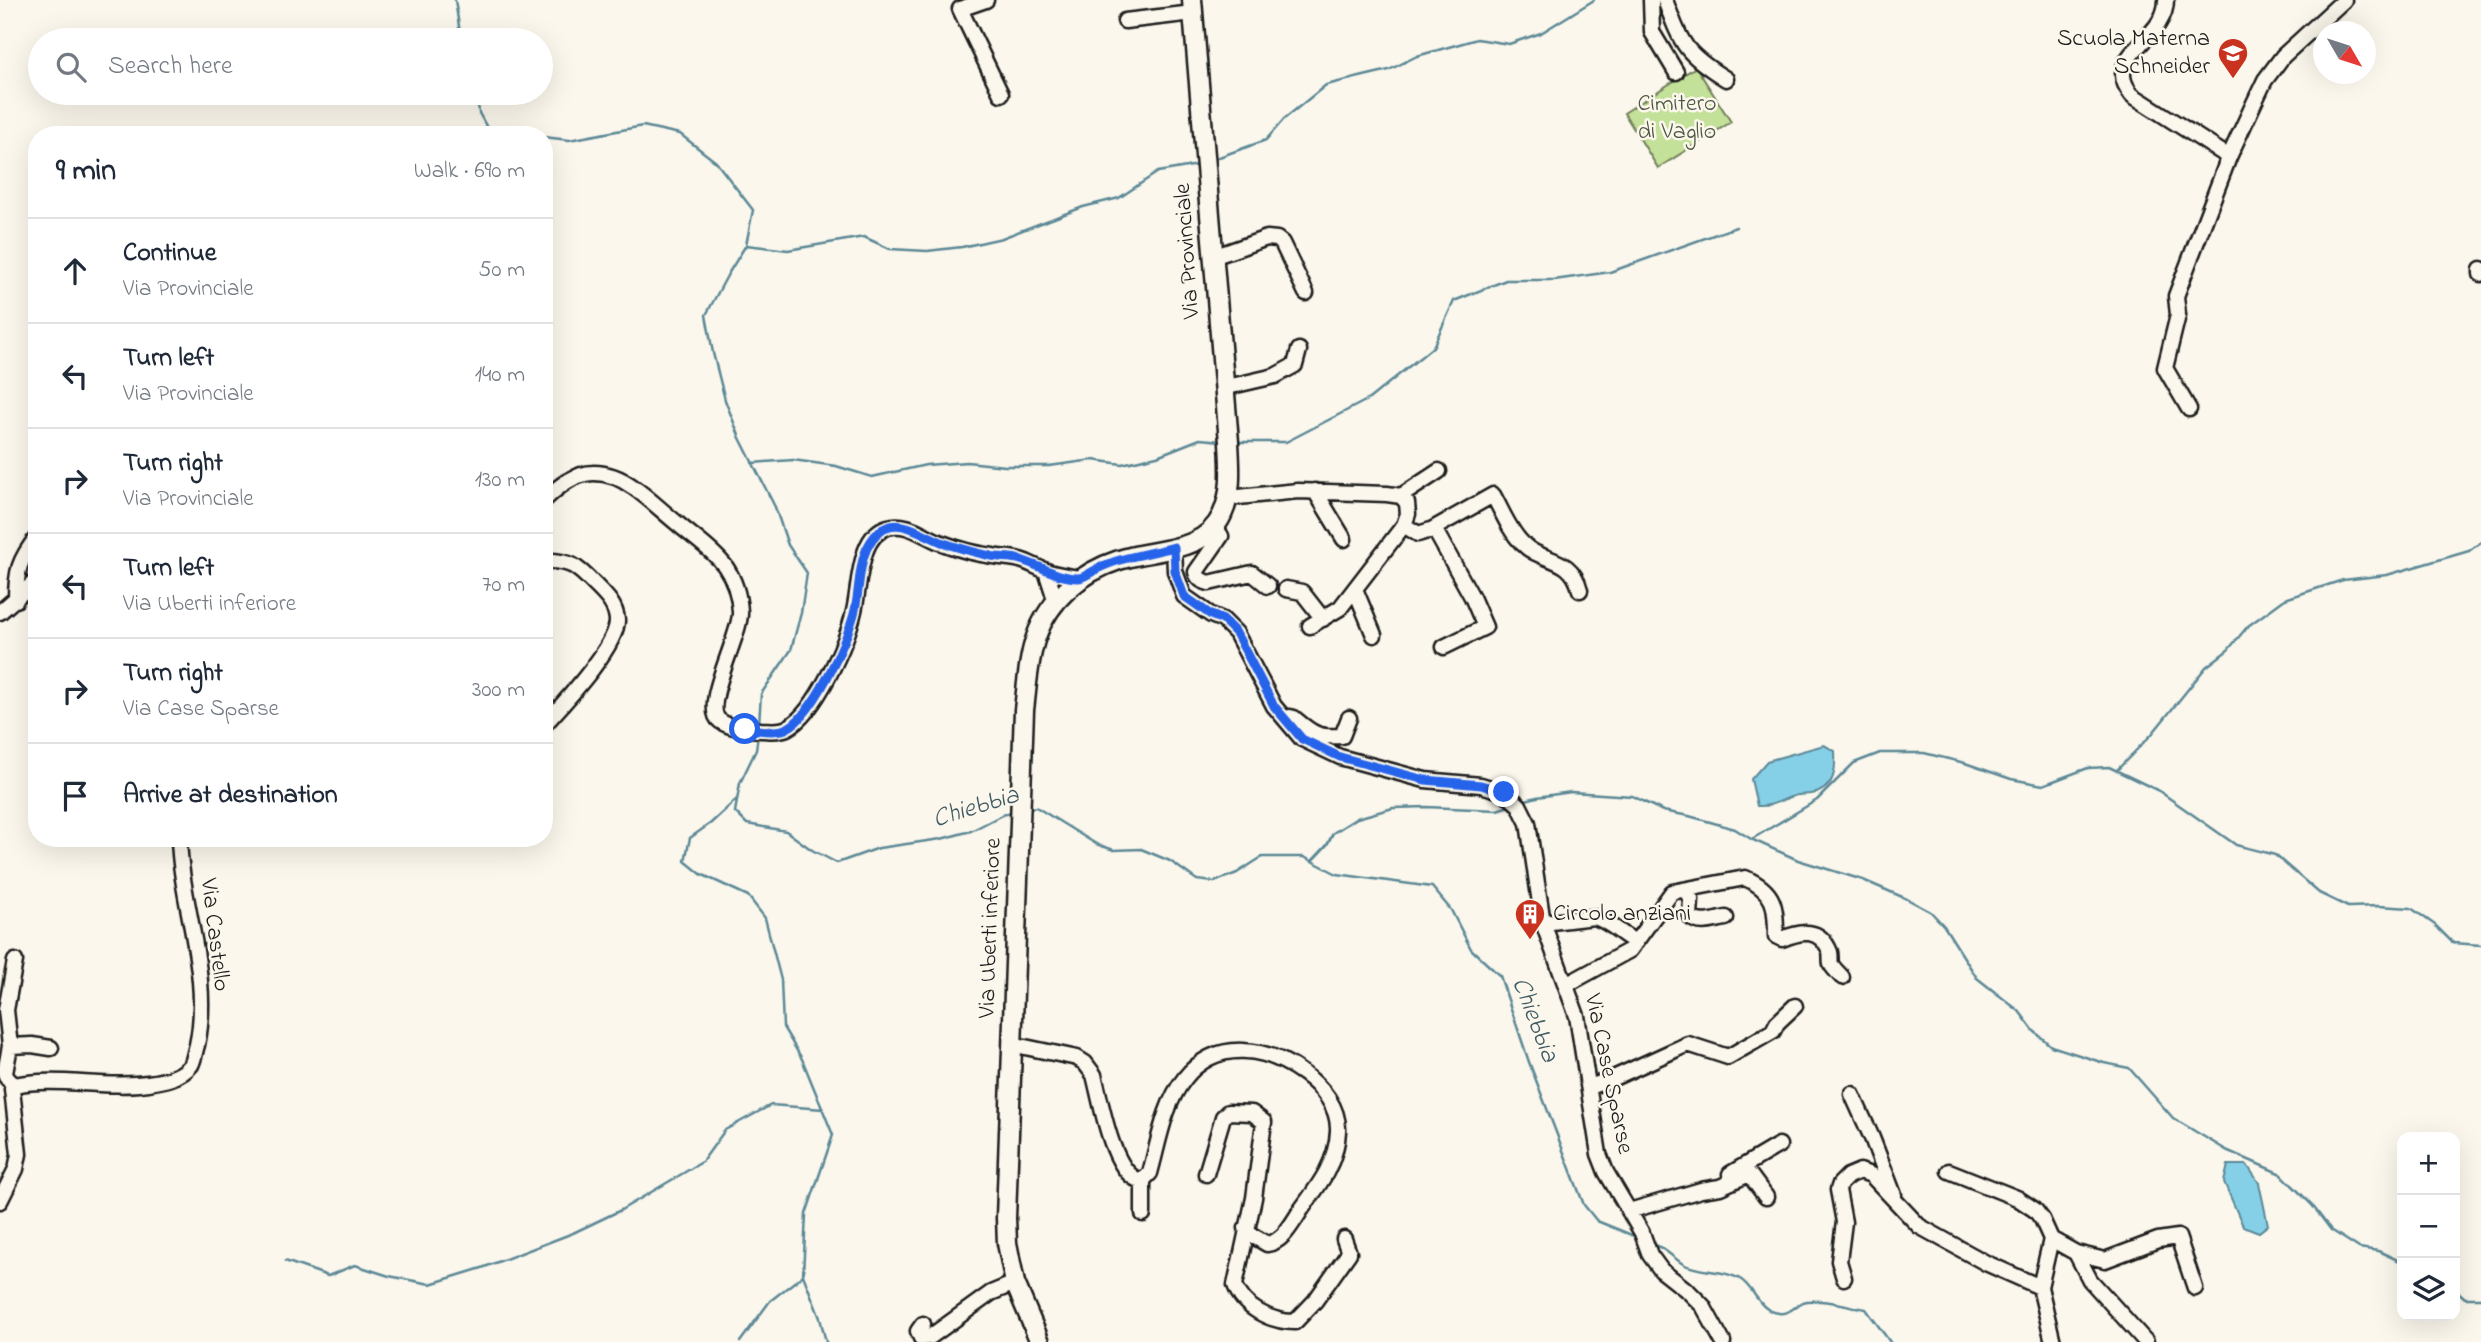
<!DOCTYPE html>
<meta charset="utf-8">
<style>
body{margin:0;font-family:"Indie Flower",sans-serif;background:#f6f6f7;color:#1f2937}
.controls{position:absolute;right:21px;bottom:21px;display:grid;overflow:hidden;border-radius:14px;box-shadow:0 7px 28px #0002}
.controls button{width:63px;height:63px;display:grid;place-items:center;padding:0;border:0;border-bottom:2px solid #e0e1e3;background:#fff;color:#1f2937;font:35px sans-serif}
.compass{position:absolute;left:2313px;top:21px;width:63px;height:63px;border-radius:50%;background:#fff;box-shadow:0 7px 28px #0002;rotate:129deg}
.stop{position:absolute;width:21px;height:21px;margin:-16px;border:5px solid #2563eb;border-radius:50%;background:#fff}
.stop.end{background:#2563eb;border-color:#fff;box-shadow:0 2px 7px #0008}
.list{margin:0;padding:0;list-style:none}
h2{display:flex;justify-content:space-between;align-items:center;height:91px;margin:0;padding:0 28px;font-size:30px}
h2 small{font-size:23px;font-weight:400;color:#747a83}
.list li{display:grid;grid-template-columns:46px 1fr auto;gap:21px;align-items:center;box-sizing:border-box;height:105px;padding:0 28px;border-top:2px solid #e0e1e3}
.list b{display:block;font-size:26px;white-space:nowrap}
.list p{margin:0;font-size:23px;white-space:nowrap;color:#747a83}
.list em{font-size:23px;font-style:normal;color:#747a83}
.icon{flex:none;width:38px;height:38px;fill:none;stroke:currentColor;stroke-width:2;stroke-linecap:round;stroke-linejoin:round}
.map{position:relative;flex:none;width:2481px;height:1342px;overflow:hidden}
.search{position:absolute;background:#fff;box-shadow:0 7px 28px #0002;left:28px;top:28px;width:525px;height:77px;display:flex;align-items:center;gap:18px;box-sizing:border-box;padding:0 24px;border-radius:38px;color:#747a83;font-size:26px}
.panel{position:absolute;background:#fff;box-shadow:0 7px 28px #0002;left:28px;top:126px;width:525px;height:721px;border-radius:28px}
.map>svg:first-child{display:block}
.green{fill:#c4e199;stroke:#707e5a;stroke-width:2}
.water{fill:#86d0e7;stroke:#5c8896;stroke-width:2}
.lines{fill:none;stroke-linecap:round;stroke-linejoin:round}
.stream{stroke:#5c8896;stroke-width:2.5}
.minor-casing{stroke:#1c1c1c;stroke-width:19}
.major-casing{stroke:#1c1c1c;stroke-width:23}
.minor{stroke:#fbf7ec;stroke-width:14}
.major{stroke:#fbf7ec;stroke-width:18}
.route{stroke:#2563eb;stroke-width:9}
.labels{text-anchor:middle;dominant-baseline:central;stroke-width:5;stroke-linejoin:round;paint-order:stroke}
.poi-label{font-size:24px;fill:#1c1c1c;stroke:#fbf7ec;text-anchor:end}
.park-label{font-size:24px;fill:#4e5742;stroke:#fbf7ec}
.street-label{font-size:24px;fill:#1c1c1c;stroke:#fbf7ec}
.water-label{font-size:26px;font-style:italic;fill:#415b63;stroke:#fbf7ec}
</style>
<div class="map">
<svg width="2481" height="1342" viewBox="0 0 2481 1342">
<rect width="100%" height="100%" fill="#fbf7ec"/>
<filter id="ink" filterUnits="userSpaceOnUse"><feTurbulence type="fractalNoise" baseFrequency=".0143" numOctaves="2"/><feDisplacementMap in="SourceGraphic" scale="14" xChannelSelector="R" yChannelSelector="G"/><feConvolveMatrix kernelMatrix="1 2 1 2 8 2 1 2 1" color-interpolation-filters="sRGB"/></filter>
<g filter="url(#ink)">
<!-- green -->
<path class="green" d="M 1696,67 L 1731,122 L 1658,168 L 1624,113 Z"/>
<!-- water -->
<path class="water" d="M 1824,745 L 1835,751 C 1836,770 1835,790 1811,794 C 1806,795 1800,794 1794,796 C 1780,800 1772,807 1757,806 L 1751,779 L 1767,761 Z
M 2228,1165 L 2247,1165 L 2259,1183 L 2268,1225 L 2259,1232 L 2243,1226 L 2224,1182 Z"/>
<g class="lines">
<!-- stream -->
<path class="stream" d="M 455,0 L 460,33 L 463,40
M 477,93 L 479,113 L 491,135
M 544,137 L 569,140 L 643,126 L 680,134 L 716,162 L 753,210 L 746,245 L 728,274 L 706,315 L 713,353 L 725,400 L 740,438 L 775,507 L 788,545 L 807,573 L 801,613 L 791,650 L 761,694 L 759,724
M 1211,160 L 1266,140 L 1284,119 L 1326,85 L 1389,70 L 1417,56 L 1477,39 L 1509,44 L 1541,33 L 1594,0
M 746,245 L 788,250 L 864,237 L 890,249 L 927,251 L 962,247 L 1002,238 L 1083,207 L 1119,198 L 1158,172 L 1198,165
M 1236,442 L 1286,442 L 1369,399 L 1433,347 L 1454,301 L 1506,280 L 1554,280 L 1610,272 L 1736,227
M 752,463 L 793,460 L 836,466 L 872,477 L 926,465 L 967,462 L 1005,466 L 1049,466 L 1093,460 L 1122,464 L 1157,456 L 1200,439 L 1222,441
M 758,734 L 756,750 L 740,783 L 735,812 L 747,824 L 786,831 L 812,850 L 837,863 L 879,848 L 941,839 L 971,831 L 1002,815 L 1015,812
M 2117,770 L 2152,734 L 2206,667 L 2228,650 L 2248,626 L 2285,599 L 2343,580 L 2387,575 L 2469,551 L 2481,542
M 737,799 L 711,823 L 690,838 L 685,861 L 701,874 L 748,896 L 765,918 L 781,980 L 783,1027 L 802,1059 L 833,1135 L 806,1214 L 803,1275 L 820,1318 L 826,1342
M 1522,801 L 1537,797 L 1571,792 L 1632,796 L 1663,811 L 1689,816 L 1735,829 L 1751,839 L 1798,860 L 1863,880 L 1907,899 L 1931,912 L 1944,926 L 1977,978 L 2019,1011 L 2034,1031 L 2051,1046 L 2104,1063 L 2129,1068 L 2173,1118 L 2226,1150 L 2281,1174 L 2312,1205 L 2331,1230 L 2359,1248 L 2378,1251 L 2402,1262
M 1028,809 L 1036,807 L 1096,844 L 1114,850 L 1141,849 L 1170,861 L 1197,880 L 1214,882 L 1237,873 L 1262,857 L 1304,857 L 1337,874 L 1432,887 L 1451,910 L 1471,949 L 1500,976 L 1529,1062 L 1584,1205 L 1597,1221 L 1639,1238
M 1752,839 L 1817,800 L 1854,763 L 1880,753 L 1924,753 L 1965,763 L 2011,779 L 2043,785 L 2088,768 L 2109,767 L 2159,791 L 2236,845 L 2275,855 L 2319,893 L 2348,907 L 2378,906 L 2411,908 L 2435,925 L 2453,943 L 2481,945
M 1312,861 L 1327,845 L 1333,833 L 1357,818 L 1393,808 L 1426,807 L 1497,810 L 1509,806
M 1651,1243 C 1665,1248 1671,1256 1683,1264 C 1699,1273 1723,1269 1740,1279 C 1755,1288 1758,1311 1779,1313 C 1791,1315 1797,1302 1807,1301 C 1827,1299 1847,1306 1866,1309 L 1890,1342
M 285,1261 L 328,1276 L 355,1265 L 389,1276 L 430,1284 L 482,1268 L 573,1233 L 621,1210 L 702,1162 L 725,1130 L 771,1105 L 823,1109
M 2455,1289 L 2465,1298 L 2481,1298
M 740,1342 L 770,1301 L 802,1276"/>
<!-- minor casing -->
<g class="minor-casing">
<path id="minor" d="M 986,0 L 960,9 L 1001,94
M 1651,0 L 1652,32 L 1676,72
M 1665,0 C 1682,45 1684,53 1726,79
M 2166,0 C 2166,34 2123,47 2123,75 C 2123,82 2128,90 2132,95 L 2229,157
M 1125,21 L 1193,13
M 1213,257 L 1267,238 L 1277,239 L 1282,243 L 1306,293
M 2481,269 L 2481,274
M 1223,388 L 1275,376 L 1295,365 L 1299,350
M 2189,409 L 2165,368 L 2178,315 L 2176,296 L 2229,157 L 2255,101 L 2265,80 L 2283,56 L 2344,0
M 1315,491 L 1344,539
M 1401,496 L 1439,471
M 1229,498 L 1298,491 L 1387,494 L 1401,496 L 1407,503 L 1408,514 L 1404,525 L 1340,608 L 1310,626
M 544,500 C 558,487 574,473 594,473 C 608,473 622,479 633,487 C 649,498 663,512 678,524 C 693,537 713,550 725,566 C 734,579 739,595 740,611 C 742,634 700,707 720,721 C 731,729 748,729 761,730 C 769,730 779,732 787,728 C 816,713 847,642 854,611 C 860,587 858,535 888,527 C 907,521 925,537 942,543 C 958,549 977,554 993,556 C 1002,558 1011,557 1020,560 C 1028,562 1036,567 1044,570 C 1055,575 1068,576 1080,578
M 1404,525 L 1418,534 L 1431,530 L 1437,534 L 1472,597 L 1485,627 L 1444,647
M 1215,527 L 1221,536 L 1196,572 C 1198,579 1202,581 1209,583 L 1252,573 L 1268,586
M 1431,530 L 1493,495 C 1502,511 1509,530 1522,543 C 1542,564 1571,554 1580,590
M 1174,547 L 1175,571 L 1184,596 L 1211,615 L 1223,620 L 1236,633 L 1274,706 L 1302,739 L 1340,757 L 1425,780 L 1481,785 L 1504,792 L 1519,805 L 1528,823 L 1543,923 L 1577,1016 L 1599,1154 L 1606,1172 L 1642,1233 L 1650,1255 L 1661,1270 L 1689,1292 L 1703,1306 L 1723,1342
M 544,561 C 570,560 577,566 595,585 C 605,595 616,605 617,620 C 618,646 562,705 544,725
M 1046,571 L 1056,602
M 1286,589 L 1302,592 L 1323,619
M 1355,589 L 1374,635
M 16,600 C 16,571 19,560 37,537
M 0,612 L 37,580
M 1290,717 L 1294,718 C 1312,733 1317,738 1342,736 L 1349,718
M 1686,891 L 1691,899 L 1690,917 C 1700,926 1714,920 1726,918
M 1543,923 L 1594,917 C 1610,921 1621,935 1636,942
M 1566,985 L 1630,950 L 1672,892 L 1745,878 C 1775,891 1776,906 1776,936 L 1782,939 C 1801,931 1820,927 1830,952 C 1831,956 1830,960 1831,964 C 1833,968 1839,974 1842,977
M 1011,1044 L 1077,1058 L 1085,1063 L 1094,1075 C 1101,1100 1112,1176 1142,1181 L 1150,1173 C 1159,1141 1164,1104 1185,1078 C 1217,1038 1268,1047 1304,1074 C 1322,1087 1339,1107 1338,1131 C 1337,1161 1320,1184 1303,1207 C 1293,1221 1284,1242 1267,1244 L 1250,1234 L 1246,1228
M 10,1046 L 32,1045 L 51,1048
M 14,1085 L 7,1078 L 5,1073 L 10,1046 L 6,1010 L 15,961
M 1589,1087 L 1609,1080 L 1688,1044 L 1728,1057 L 1773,1031 L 1777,1023 L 1795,1006
M 1852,1094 L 1872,1138 L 1894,1195
M 1949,1171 L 2017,1198 L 2035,1210 L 2042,1219 L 2051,1239 L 2040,1287 L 2053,1342
M 1206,1174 L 1223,1117 L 1228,1112 L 1252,1113 L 1264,1122 L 1254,1198 L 1235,1285 C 1243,1308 1271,1322 1295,1322 L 1315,1301 L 1349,1253 L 1344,1239
M 1730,1174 L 1779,1145
M 0,1201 L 16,1169 L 19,1154 L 12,1089 L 14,1085 C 57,1076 104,1089 148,1083 C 162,1081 181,1078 191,1065 C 194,1060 195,1051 197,1045 C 212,975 181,907 179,838
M 1629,1211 L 1701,1190 L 1720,1187 L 1749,1174 L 1766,1197
M 1143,1214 L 1143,1181
M 2051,1239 L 2076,1253 L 2105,1260 L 2158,1240 L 2178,1237 L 2195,1288
M 2076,1253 L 2090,1280 L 2146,1342
M 1844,1278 L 1839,1261 L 1844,1222 L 1838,1190 L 1840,1184 L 1848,1176 L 1860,1171 L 1871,1175 L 1919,1226 L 1986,1263 L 2040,1287
M 923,1324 L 918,1331 L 921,1338 L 930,1337 L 991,1293 L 1015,1283"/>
</g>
<!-- major casing -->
<g class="major-casing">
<path id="major" d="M 1040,1342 L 1015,1283 L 1007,1243 L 1006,1218 L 1024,710 C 1027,686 1028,660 1036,637 C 1049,599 1082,572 1119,560 C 1154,548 1204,554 1222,515 C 1233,492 1230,466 1229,442 L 1192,0"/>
</g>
<!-- minor -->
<use href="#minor" class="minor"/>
<!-- major -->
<use href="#major" class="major"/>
</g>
</g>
<g class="lines" filter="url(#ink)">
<!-- route -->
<path class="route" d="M 745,729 C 756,729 771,733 782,730 C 811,724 849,637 855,610 C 861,583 857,550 880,531 C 901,514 929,540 950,545 C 963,549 977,553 991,556 C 999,558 1009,557 1017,559 C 1038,564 1056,578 1078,578 C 1084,578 1091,572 1097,569 C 1121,557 1148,554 1174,547 L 1175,571 L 1184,596 L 1211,615 L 1223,620 L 1236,633 L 1274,706 L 1302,739 L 1340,757 L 1425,780 L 1481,785 L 1504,792"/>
</g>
<!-- icons -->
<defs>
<g id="school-pin" transform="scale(1.575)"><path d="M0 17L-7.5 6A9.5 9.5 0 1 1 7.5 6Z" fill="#c8321e" stroke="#fbf7ec"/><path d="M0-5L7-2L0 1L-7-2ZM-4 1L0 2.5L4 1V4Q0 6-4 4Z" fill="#fff"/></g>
<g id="building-pin" transform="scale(1.575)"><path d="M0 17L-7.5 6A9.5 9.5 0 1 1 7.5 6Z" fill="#c8321e" stroke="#fbf7ec"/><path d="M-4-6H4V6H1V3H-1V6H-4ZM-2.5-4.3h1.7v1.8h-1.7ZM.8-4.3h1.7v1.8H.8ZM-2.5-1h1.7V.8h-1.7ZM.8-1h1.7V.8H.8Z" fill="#fff"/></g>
</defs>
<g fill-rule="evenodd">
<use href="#school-pin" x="2233" y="53"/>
<use href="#building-pin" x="1530" y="914"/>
</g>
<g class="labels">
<!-- poi labels -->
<g class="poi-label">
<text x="2210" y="39">Scuola Materna<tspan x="2210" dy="28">Schneider</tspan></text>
<text x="1553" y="914" text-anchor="start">Circolo anziani</text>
</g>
<!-- park labels -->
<g class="park-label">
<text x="1677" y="104">Cimitero<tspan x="1677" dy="28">di Vaglio</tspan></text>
</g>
<!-- street labels -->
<g class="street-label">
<text transform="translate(1188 251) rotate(-94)">Via Provinciale</text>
<text transform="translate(991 928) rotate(-88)">Via Uberti inferiore</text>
<text transform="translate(214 935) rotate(83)">Via Castello</text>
<text transform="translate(1608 1074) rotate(78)">Via Case Sparse</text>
</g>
<!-- water labels -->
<g class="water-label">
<text transform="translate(976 808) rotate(-17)">Chiebbia</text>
<text transform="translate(1534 1020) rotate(69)">Chiebbia</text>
</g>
</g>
</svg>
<div class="controls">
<button>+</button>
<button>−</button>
<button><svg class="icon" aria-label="layers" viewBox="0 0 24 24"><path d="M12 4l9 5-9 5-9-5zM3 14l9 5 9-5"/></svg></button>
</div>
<svg class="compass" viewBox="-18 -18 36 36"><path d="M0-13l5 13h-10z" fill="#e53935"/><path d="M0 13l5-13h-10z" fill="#747a83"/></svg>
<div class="stop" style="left:745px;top:729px"></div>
<div class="stop end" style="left:1504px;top:792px"></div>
<div class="search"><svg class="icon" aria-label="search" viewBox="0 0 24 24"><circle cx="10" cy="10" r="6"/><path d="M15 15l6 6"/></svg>Search here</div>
<section class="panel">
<h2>9 min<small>Walk · 690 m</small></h2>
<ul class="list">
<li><svg class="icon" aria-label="ahead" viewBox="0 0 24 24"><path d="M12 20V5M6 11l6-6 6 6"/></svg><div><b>Continue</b><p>Via Provinciale</p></div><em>50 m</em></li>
<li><svg class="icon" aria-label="left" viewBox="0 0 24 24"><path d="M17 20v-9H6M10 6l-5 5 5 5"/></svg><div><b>Turn left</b><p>Via Provinciale</p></div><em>140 m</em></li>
<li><svg class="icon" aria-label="right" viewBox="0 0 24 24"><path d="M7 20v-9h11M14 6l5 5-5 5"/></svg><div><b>Turn right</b><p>Via Provinciale</p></div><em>130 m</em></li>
<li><svg class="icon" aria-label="left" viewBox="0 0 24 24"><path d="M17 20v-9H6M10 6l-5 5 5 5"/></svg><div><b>Turn left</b><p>Via Uberti inferiore</p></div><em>70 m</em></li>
<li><svg class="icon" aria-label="right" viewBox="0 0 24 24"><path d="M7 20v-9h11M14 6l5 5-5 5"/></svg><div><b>Turn right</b><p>Via Case Sparse</p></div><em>300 m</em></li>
<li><svg class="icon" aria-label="arrive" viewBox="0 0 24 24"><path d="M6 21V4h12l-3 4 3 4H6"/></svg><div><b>Arrive at destination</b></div></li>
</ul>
</section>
</div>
